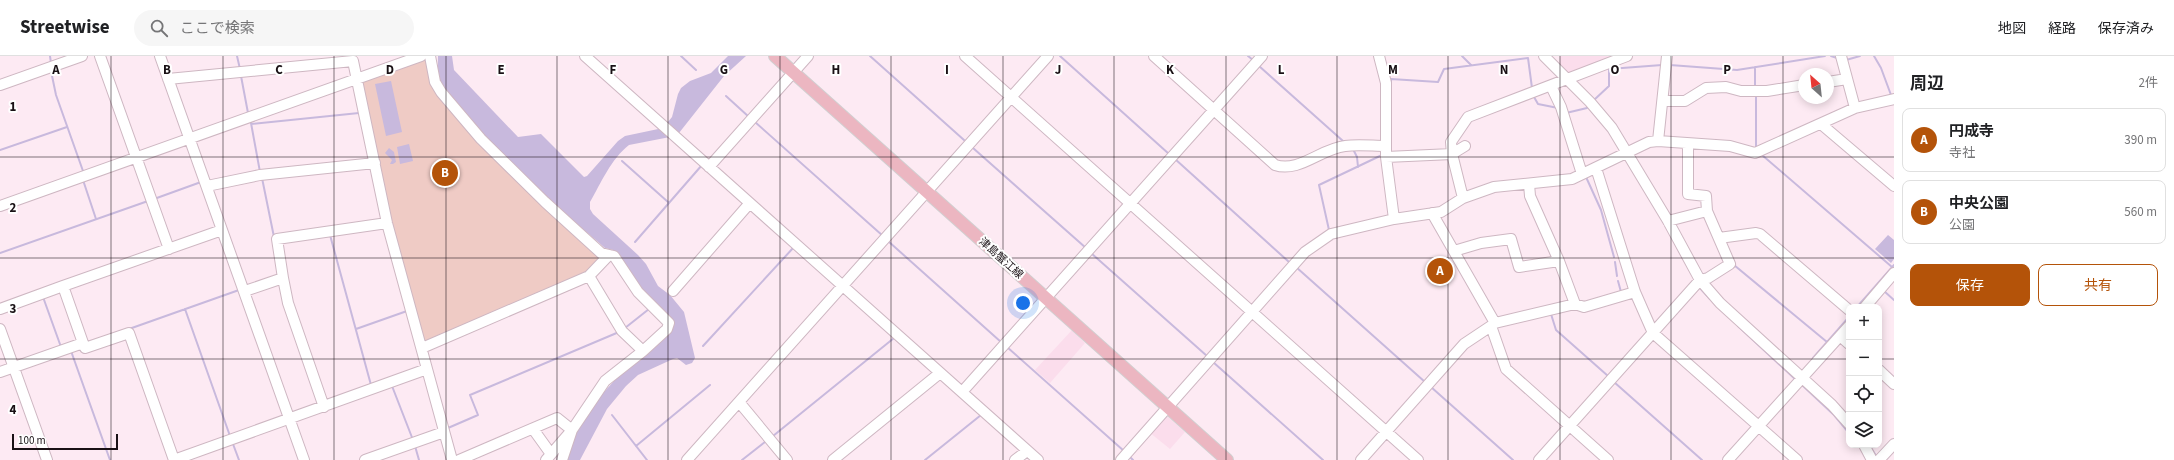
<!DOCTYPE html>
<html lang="ja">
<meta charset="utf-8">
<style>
body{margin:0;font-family:"Source Sans 3","Noto Sans JP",sans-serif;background:#f6f6f6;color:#202124}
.controls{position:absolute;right:12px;bottom:12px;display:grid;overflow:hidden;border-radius:8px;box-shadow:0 2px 10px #0003}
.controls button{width:36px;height:36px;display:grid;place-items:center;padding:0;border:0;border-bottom:1px solid #e0e0e0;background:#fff;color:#202124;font:20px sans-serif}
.compass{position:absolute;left:1798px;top:12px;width:36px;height:36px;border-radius:50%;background:#fff;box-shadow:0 2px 10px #0003;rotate:333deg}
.scale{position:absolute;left:12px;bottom:10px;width:106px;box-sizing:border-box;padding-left:4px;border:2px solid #191115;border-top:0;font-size:11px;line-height:14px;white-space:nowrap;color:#191115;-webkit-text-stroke:3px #fff;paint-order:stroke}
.you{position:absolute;left:1023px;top:247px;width:14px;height:14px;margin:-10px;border:3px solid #fff;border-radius:50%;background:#1a73e8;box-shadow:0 0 0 6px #1a73e833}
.badge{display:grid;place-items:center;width:26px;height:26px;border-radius:50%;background:#b45309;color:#fff;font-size:13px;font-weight:700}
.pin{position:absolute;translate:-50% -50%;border:2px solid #fff;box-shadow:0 1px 4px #0006}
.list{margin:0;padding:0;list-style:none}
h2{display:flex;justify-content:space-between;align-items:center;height:52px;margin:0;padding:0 16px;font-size:17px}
h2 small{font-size:13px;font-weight:400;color:#757577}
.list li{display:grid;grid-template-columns:26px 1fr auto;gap:12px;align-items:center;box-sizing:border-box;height:64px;margin:0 8px 8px;padding:0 8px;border:1px solid #e0e0e0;border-radius:8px}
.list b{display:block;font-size:15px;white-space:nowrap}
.list p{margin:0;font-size:13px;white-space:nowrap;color:#757577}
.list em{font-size:13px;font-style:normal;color:#757577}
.actions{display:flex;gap:8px;padding:12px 16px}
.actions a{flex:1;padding:9px 0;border:1px solid #b45309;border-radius:8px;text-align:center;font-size:14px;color:#b45309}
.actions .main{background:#b45309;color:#fff}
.icon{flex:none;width:22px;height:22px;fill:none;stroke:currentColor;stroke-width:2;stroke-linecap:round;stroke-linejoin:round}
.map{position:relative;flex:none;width:1894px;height:404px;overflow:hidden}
header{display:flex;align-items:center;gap:24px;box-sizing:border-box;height:56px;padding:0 20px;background:#fff;border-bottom:1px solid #e0e0e0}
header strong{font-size:19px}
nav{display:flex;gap:22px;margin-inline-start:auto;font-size:14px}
.search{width:280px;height:36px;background:#f6f6f6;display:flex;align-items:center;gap:10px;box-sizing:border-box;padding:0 14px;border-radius:22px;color:#757577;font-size:15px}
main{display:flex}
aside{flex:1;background:#fff}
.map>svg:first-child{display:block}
.built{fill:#fbddec}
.green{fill:#efcbc5}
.water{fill:#c8b9dd}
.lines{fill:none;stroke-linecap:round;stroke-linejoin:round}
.stream{stroke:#c8b9dd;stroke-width:2}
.minor-casing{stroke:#ceb7c2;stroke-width:12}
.major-casing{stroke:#d1cfd0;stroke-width:14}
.minor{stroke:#fff;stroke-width:10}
.major{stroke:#ecb6c1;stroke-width:12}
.grid{fill:none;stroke:#191115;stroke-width:1;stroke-opacity:0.55}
.labels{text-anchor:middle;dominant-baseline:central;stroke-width:4;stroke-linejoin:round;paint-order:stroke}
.street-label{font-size:11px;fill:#191115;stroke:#fff}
.grid-label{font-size:13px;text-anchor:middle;font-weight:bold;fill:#191115;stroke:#fff;stroke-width:4;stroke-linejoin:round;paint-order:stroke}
</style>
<header>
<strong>Streetwise</strong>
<div class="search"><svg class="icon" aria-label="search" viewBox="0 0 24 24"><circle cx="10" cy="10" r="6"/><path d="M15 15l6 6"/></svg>ここで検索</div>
<nav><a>地図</a><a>経路</a><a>保存済み</a></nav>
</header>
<main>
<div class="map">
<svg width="1894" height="404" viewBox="0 0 1894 404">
<rect width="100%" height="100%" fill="#fdeaf3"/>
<!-- built -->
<path class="built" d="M 1560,0 L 1622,0 L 1567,19 L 1560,12 Z
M 1072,274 L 1085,287 L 1050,327 L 1035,314 Z
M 1166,359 L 1185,376 L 1170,393 L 1149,376 Z"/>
<!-- green -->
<path class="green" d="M 426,3 L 434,27 L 602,199 L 588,217 L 425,288 L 423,285 L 387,153 L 362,28 L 363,26 Z"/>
<!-- water -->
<path class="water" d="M 438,0 L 452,0 L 454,14 L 518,81 L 541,78 L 584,121 L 587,120 L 618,85 L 625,80 L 663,72 L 672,61 L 678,38 L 681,32 L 690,25 L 711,17 L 728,0 L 746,0 L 724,20 L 679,77 L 670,81 L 629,89 C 611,103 601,127 590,146 L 590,153 L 593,158 L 638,199 L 646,208 L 658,230 L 670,239 L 684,256 L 695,302 L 692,307 L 686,309 L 677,302 L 673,303 L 638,319 L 626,330 L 607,353 L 580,404 L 565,404 C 586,343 624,314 672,274 L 673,267 L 639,232 L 613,194 L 605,192 C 556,150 507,108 466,58 C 457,48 446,37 440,24 C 437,17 438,8 438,0 Z
M 391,25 L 402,76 L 386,80 L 375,28 Z
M 409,88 L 413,105 L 400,108 L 397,91 Z
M 389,92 L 394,96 L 396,106 L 393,108 L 390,108 L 392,104 L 385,97 Z
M 1888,179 L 1894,184 L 1894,203 L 1891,207 L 1875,193 Z"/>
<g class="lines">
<!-- stream -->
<path class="stream" d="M 50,0 L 51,7
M 237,0 L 240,13
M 681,0 L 696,14
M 870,0 L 964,84
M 1060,0 L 1169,98
M 1248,0 L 1253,4
M 1462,0 L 1471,9
M 1831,0 L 1837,2
M 1874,0 L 1881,12 L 1891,39
M 1846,4 L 1860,0
M 1670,9 L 1737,14 L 1825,0
M 1259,10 L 1343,85
M 51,15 L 56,39 L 83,115
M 241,20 L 248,57
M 1391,28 L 1391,23 L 1438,26 L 1444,13 L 1528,2 L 1532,32
M 1755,32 L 1755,11
M 1756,39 L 1756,94
M 726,40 L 749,61
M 1534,41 L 1538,48 L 1558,52
M 1594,44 L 1609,30 L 1609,13 L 1662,9
M 1566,57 L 1587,52
M 755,66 L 883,180
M 251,67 L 260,116
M 251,68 L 359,57
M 973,92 L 1086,192
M 1353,93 L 1357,101 L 1358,111
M 0,94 L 67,71
M 1762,99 L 1892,211
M 1175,103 L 1289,206
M 622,105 L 668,146
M 1586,121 L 1601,154 L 1614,201
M 262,122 L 274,181
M 83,124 L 96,163
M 154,143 L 201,126
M 1329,174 L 1319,129 L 1382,99
M 330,179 L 371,329
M 888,185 L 1001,286
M 635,186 L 702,109
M 0,197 L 148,145
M 1091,197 L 1207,300
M 1615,206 L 1617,220
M 1734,209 L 1827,286
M 1296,211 L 1425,326
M 1618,225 L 1621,236
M 1700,232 L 1710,243
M 1884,235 L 1894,244
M 43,241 L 61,291
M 1857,251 L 1894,209
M 185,253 L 230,380
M 1551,258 L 1556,274 L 1608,320
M 1738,270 L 1795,323 L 1794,324
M 625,272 L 649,253
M 129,273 L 239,234
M 356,273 L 407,255
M 703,290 L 794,191
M 1007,291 L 1124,395
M 71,295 L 110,404
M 1813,302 L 1849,261
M 1213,306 L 1323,404
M 1614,326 L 1702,404
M 1802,329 L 1834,359 L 1849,377
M 392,330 L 413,384
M 1431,331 L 1513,404
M 612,359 L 647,404
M 448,372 L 478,359 L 470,339 L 619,276
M 773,380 L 894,282
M 233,388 L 239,404
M 415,390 L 419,404
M 636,390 L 710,329
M 1871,392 L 1877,401
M 1129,400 L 1133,404
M 742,404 L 765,386
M 925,404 L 981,359"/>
<!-- minor casing -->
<g class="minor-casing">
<path id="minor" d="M 100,0 L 169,193
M 160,0 L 304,404
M 430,0 L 435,26 L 441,36 L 481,83 L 545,146 L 601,197 L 614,200 L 638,236 L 669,267 L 667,273 L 643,295
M 585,0 L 1038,404
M 965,0 L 1418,404
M 1154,0 L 1275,109 C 1299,117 1320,93 1345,90 C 1358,88 1373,90 1386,90
M 1379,0 L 1386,27 L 1386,101 L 1452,98 L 1465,90
M 1544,0 L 1590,46 L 1612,72 L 1668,165 L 1700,224 L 1720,247 L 1832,349 L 1849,368
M 1841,0 L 1855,52
M 168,23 L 353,5 L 387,167 L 452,404
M 1828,26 L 1847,23
M 0,29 L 82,0
M 1551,30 L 1561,51 L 1582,118
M 1663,45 L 1685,45 L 1706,32 L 1726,31 L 1741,35 L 1767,35 L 1804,29
M 1821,68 L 1894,130
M 1658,85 L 1667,0
M 1688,88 L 1688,138 L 1706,140 L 1707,155
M 1386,101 L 1394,163
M 709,111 L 808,0
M 1596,112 L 1635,236 L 1653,277 L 1797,404
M 1529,128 L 1530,140 L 1559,205 L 1575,248
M 207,130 L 260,119 L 375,107
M 1463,142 L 1452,98 L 1451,86 L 1468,61 L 1627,0
M 0,150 L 421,0
M 1432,157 L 1495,267
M 1719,182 L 1756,177 L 1760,178 L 1849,254
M 1454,195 L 1481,187 L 1511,183 L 1519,211 L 1559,205
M 283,222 L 288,247 L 324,351
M 63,230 L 222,174
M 245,235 L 283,222 L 277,183 L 387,167
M 673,235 L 749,148
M 1865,251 L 1894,217
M 0,253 L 63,230 L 83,287 L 0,316
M 0,273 L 47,404
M 1840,280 L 1849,288
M 83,287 L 85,292 L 129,277 L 174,404
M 422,292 L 589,220 L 609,199
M 1879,314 L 1894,328
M 962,336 L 1262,0
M 739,346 L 787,404
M 533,373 L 551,398
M 1864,389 L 1872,404
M 174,404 L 427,313
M 365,404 L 444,376
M 459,404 L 557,362 L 572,374 L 546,404
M 562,404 L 572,374 L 605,325 L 643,295 L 622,275 L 589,220
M 687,404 L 1048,0
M 833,404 L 940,317
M 1015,404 L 1027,395
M 1121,404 L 1305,196 L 1331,178 L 1394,163 L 1441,156 L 1463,142 L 1494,131 L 1572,123 L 1649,86 L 1658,85 L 1730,90 L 1755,97 L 1855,52 L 1894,43
M 1361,404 L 1464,288 L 1491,270
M 1539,404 L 1700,224 L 1708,222 L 1730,208 L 1707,155 L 1668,165
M 1608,404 L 1506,313 L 1491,270 L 1495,267 L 1575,248 L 1584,251 L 1635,236
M 1728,404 L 1849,270
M 1879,404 L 1894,388"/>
</g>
<!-- major casing -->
<g class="major-casing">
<path id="major" d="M 775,0 L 1227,404"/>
</g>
<!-- minor -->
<use href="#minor" class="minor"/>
<!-- major -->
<use href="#major" class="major"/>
</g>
<!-- grid -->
<path class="grid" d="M 111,0 L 111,404M 223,0 L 223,404M 334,0 L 334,404M 446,0 L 446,404M 557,0 L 557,404M 668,0 L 668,404M 780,0 L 780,404M 891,0 L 891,404M 1003,0 L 1003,404M 1114,0 L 1114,404M 1226,0 L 1226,404M 1337,0 L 1337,404M 1448,0 L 1448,404M 1560,0 L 1560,404M 1671,0 L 1671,404M 1783,0 L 1783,404M 0,101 L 1894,101M 0,202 L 1894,202M 0,303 L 1849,303M 1879,303 L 1894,303"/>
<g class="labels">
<!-- street labels -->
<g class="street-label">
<text transform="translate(1001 202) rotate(42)">津島蟹江線</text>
</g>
</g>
<g class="grid-label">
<text x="56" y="18">A</text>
<text x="167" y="18">B</text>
<text x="279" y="18">C</text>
<text x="390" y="18">D</text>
<text x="501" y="18">E</text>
<text x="613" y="18">F</text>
<text x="724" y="18">G</text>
<text x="836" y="18">H</text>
<text x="947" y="18">I</text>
<text x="1058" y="18">J</text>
<text x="1170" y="18">K</text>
<text x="1281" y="18">L</text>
<text x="1393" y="18">M</text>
<text x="1504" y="18">N</text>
<text x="1615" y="18">O</text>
<text x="1727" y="18">P</text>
<text x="13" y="55">1</text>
<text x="13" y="156">2</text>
<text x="13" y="257">3</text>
<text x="13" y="358">4</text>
</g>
</svg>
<div class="controls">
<button>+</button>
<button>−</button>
<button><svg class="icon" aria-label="locate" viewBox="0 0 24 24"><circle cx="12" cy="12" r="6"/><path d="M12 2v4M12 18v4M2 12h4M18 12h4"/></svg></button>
<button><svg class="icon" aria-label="layers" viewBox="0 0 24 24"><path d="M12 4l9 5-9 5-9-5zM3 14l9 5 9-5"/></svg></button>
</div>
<svg class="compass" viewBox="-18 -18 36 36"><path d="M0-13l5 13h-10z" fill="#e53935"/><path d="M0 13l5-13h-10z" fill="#757577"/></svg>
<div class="scale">100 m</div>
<div class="you"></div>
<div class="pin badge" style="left:1440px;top:215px">A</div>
<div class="pin badge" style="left:445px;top:117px">B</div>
</div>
<aside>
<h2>周辺<small>2件</small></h2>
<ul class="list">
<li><span class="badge">A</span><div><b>円成寺</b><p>寺社</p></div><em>390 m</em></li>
<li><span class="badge">B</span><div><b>中央公園</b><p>公園</p></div><em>560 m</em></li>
</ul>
<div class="actions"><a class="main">保存</a><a>共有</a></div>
</aside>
</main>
